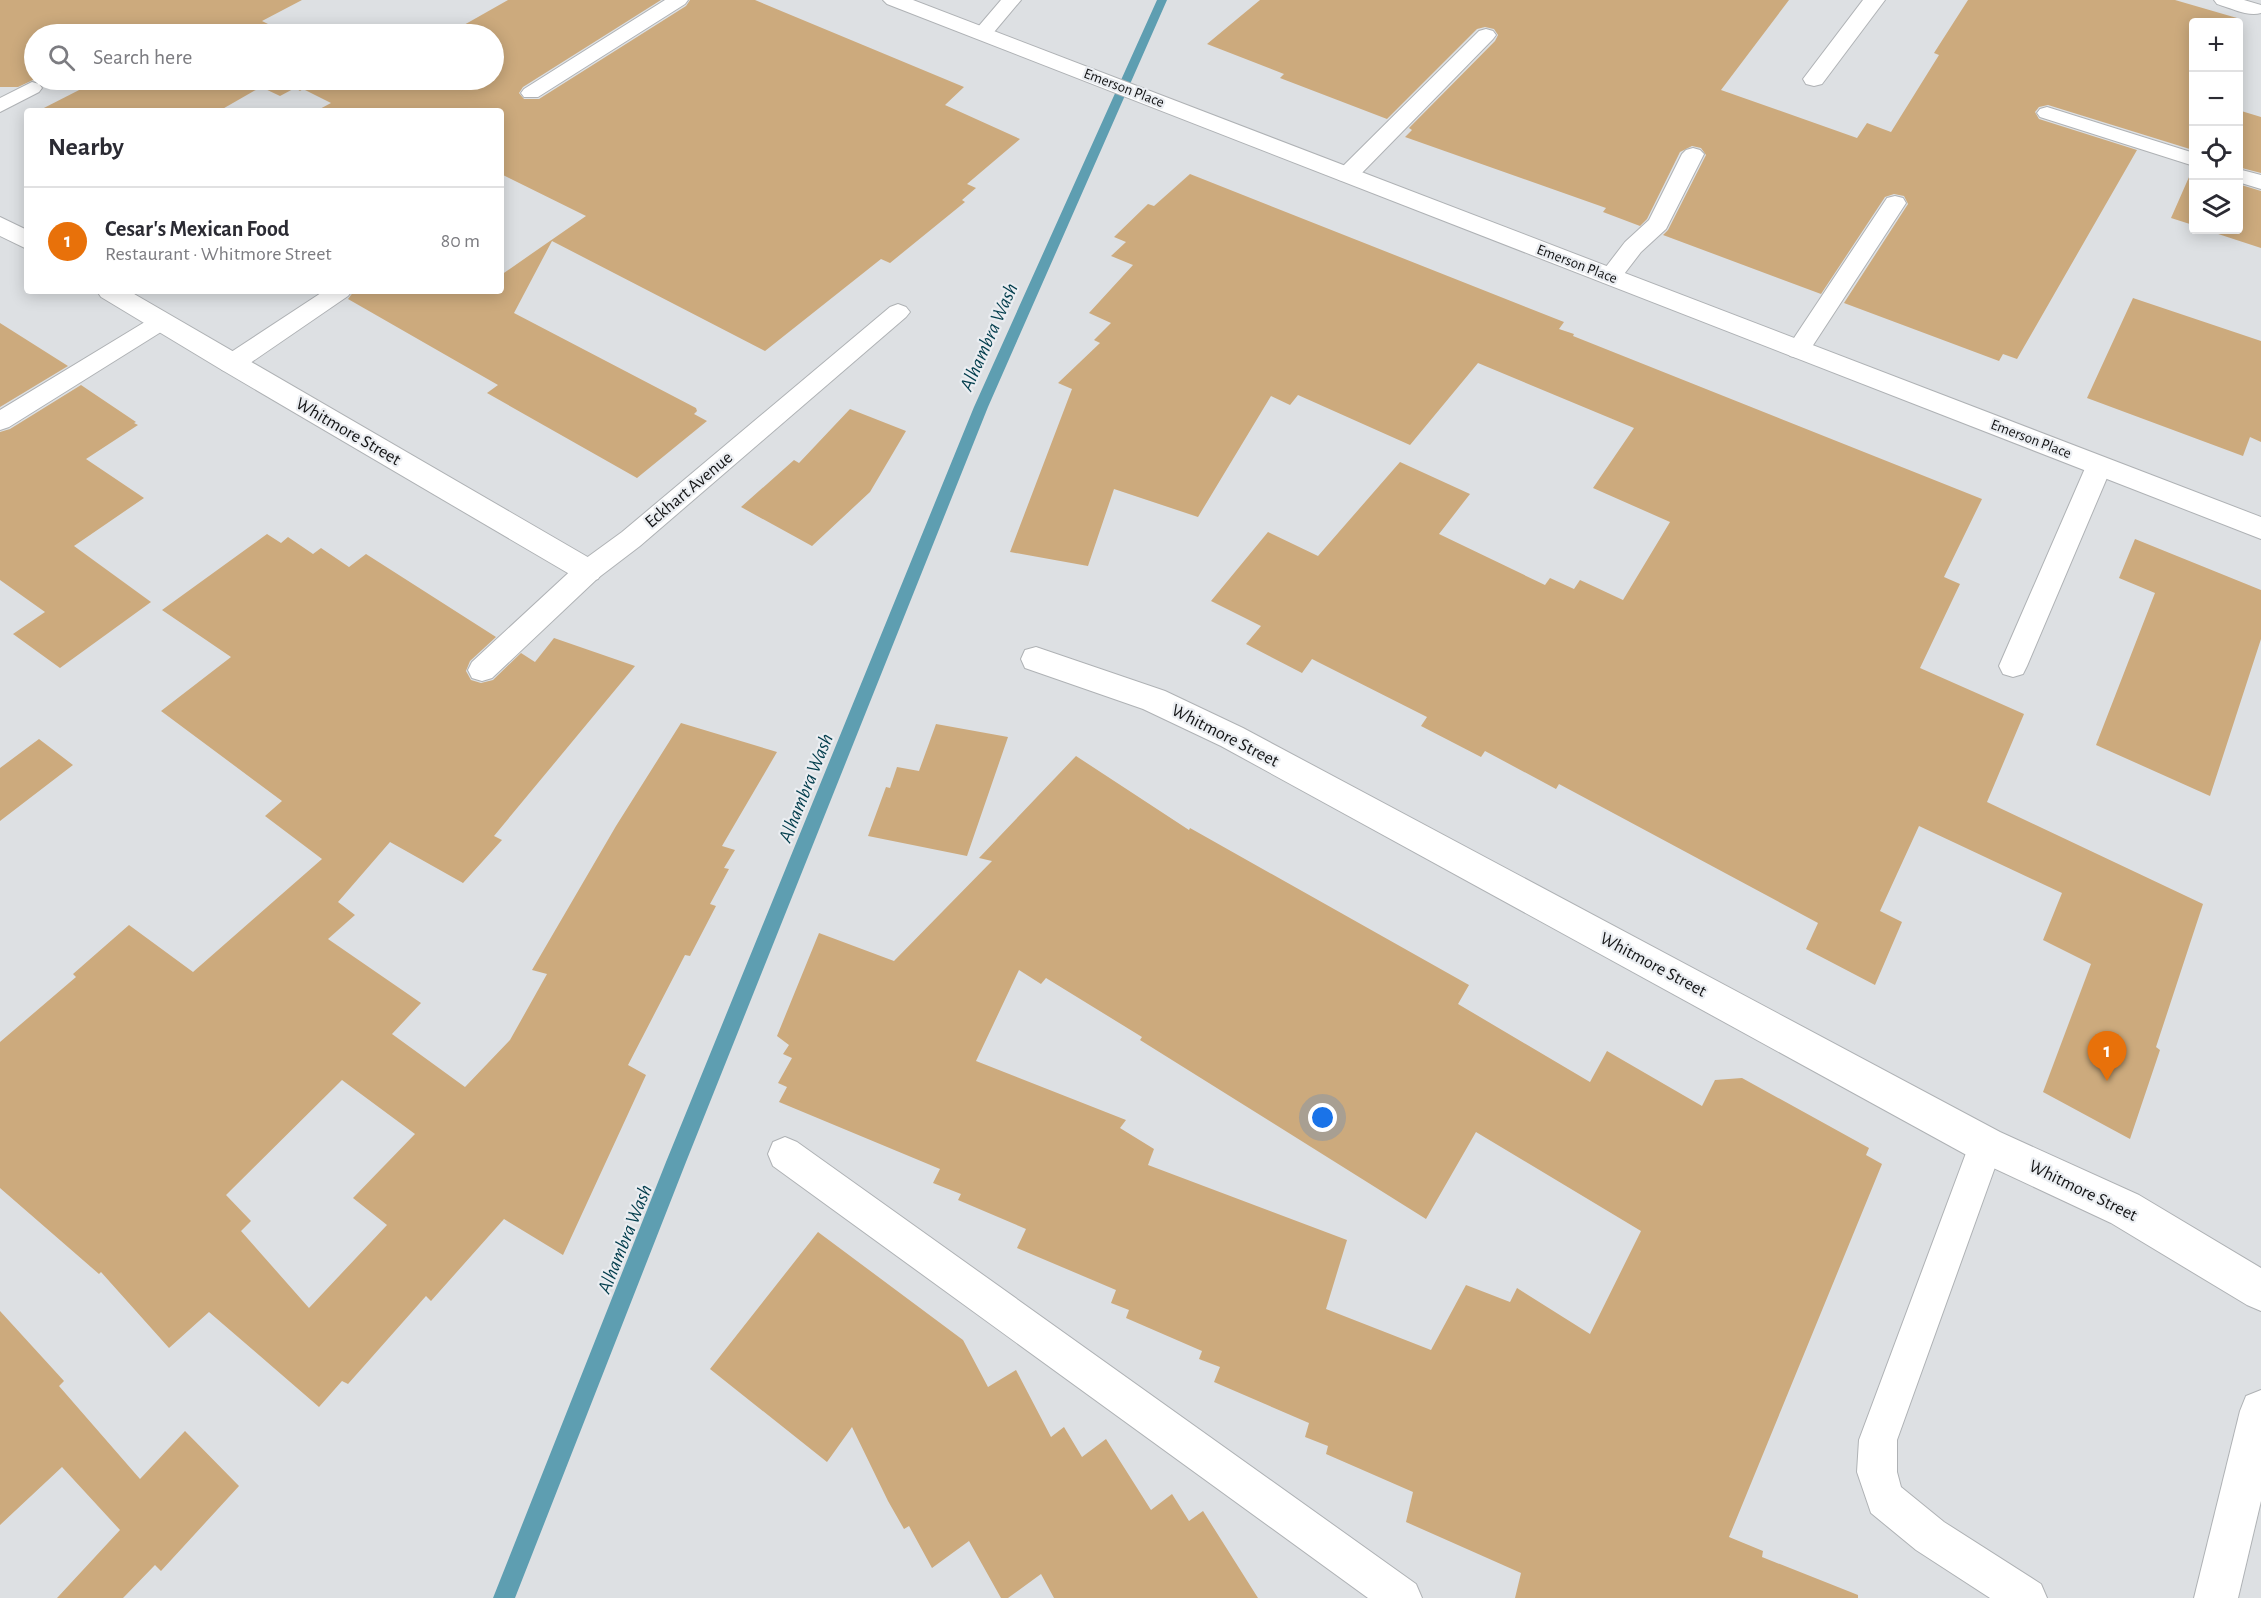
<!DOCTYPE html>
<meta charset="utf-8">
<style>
body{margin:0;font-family:"Alegreya Sans",sans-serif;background:#f7f7f7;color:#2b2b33}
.controls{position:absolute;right:18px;top:18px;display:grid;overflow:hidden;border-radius:6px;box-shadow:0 3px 15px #0003}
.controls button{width:54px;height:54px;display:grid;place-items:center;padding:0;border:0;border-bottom:2px solid #e1e1e2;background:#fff;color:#2b2b33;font:30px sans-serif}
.you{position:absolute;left:1323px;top:1118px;width:21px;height:21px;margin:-15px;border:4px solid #fff;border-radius:50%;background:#1a73e8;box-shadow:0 0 0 9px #1a73e833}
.badge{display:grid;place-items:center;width:39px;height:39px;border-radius:50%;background:#9c49b8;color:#fff;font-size:20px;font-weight:700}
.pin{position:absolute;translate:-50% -50px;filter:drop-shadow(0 2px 3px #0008)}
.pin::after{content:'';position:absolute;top:32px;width:21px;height:18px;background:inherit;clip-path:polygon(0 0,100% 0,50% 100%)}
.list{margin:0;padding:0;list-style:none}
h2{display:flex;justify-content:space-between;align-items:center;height:78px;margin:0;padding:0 24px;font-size:26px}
h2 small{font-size:20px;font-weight:400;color:#7c7c81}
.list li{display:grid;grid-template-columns:39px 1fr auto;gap:18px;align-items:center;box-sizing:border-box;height:108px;padding:0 24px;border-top:2px solid #e1e1e2}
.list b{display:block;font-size:22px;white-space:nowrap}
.list p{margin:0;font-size:20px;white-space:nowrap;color:#7c7c81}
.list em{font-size:20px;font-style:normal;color:#7c7c81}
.icon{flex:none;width:33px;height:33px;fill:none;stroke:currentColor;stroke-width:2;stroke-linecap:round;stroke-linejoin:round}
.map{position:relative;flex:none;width:2261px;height:1598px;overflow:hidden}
.search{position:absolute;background:#fff;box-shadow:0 3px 15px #0003;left:24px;top:24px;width:480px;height:66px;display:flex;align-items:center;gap:15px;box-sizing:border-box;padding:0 21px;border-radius:33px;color:#7c7c81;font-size:22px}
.panel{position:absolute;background:#fff;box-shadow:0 3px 15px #0003;left:24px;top:108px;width:480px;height:186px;border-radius:6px}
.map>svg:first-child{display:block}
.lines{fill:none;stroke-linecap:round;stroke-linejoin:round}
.stream{fill:#5e9eb1;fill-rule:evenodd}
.building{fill:#ccaa7d;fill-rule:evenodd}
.service-casing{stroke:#afb2b5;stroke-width:2}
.minor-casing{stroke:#afb2b5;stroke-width:2}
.tertiary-casing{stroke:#afb2b5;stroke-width:2}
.secondary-casing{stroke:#afb2b5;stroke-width:2}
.service{fill:#fff;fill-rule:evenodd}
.minor{fill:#fff;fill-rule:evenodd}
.tertiary{fill:#fff;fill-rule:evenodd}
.secondary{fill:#fff;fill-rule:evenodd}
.labels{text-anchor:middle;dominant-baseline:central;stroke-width:4.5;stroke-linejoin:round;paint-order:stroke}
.far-street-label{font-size:15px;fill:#131415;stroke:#eaedf1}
.street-label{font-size:18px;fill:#131415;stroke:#eaedf1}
.water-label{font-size:20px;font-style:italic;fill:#003c4b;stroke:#eaedf1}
</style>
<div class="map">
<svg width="2261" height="1598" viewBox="0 0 2261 1598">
<rect width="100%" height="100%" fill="#dde0e3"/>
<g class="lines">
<!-- stream -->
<path class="stream" d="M 1157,0 L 1167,0 L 988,407 L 686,1162 L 515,1598 L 493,1598 L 666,1162 L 974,407 Z"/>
</g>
<!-- building -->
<path class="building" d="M 0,0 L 302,0 L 262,21 L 288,34 L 34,34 L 34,80 L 494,80 L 494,34 L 448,34 L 508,0 L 661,0 L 523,87 L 519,93 L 524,99 L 539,99 L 686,6 L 690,0 L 755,0 L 964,87 L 945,105 L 1020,139 L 967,184 L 976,188 L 962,200 L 965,202 L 890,263 L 881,259 L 765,351 L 552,241 L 514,313 L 696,408 L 697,411 L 694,414 L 707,421 L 637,478 L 487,393 L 498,385 L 348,299 L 354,291 L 501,291 L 501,275 L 586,216 L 501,174 L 501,111 L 316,111 L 331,103 L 303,89 L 300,91 L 295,88 L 280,96 L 261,87 L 219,111 L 38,111 L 85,87 L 44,87 L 40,82 L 33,80 L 18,87 L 0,87 Z
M 1260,0 L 1789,0 L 1721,90 L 1857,138 L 1867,123 L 1891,132 L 1939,55 L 1934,53 L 1968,0 L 2175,0 L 2237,18 L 2235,22 L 2193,22 L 2193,150 L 2048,105 L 2039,107 L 2035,112 L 2039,119 L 2137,150 L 2017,359 L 2003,354 L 1999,361 L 1844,303 L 1908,204 L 1904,196 L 1894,194 L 1885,197 L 1821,294 L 1663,235 L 1668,230 L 1706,155 L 1701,148 L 1692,146 L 1680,152 L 1647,219 L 1640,226 L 1603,212 L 1606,208 L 1405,137 L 1412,130 L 1409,128 L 1495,41 L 1498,35 L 1494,29 L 1485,27 L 1477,29 L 1387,119 L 1280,78 L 1284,74 L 1207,44 Z
M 2238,110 L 2261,117 L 2261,173 L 2238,167 Z
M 2193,168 L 2193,225 L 2171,218 Z
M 1190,174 L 1564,322 L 1559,329 L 1574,334 L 1573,336 L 1982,499 L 1944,577 L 1960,584 L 1920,668 L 2024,714 L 1987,802 L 2203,904 L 2156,1047 L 2160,1050 L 2130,1139 L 2043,1092 L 2091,964 L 2043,940 L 2062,893 L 1919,826 L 1880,911 L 1902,922 L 1875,985 L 1806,949 L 1818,923 L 1559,784 L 1556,789 L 1485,751 L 1481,757 L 1421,726 L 1427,717 L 1312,659 L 1302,673 L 1246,644 L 1261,626 L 1211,601 L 1268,532 L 1318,556 L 1400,462 L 1470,494 L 1439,534 L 1545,585 L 1550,578 L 1574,589 L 1580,580 L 1623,600 L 1670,522 L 1593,488 L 1634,428 L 1478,363 L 1410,445 L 1298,395 L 1290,405 L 1271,396 L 1198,517 L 1114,489 L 1088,566 L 1010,552 L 1072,389 L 1058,383 L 1100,343 L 1094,340 L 1111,323 L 1089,313 L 1133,265 L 1111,256 L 1126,242 L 1114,237 L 1148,204 L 1154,206 Z
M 2238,184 L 2261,191 L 2261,248 L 2206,230 L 2238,230 Z
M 2133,298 L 2261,341 L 2261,442 L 2250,437 L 2243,456 L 2087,398 Z
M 0,323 L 68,366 L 0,407 Z
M 81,385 L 136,422 L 134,423 L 138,425 L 86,459 L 144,498 L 74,546 L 151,602 L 60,668 L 13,634 L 45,612 L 0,580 L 0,432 L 10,429 Z
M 850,409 L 906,431 L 870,492 L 812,546 L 741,507 L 794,460 L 799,463 Z
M 267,534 L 281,543 L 288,537 L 313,554 L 321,548 L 349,567 L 366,554 L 496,637 L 470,661 L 466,671 L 471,680 L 481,683 L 493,680 L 521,653 L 535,662 L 554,638 L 635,666 L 494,836 L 502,840 L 463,883 L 390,842 L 338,902 L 355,915 L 328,939 L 421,1003 L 392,1034 L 465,1087 L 510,1040 L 547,974 L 532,970 L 616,826 L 681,723 L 777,752 L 722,846 L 735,850 L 724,868 L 729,869 L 710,904 L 716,906 L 690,956 L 685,955 L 628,1065 L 646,1075 L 563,1255 L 504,1219 L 431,1301 L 426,1296 L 348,1384 L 342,1381 L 319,1407 L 209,1312 L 169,1348 L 101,1272 L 99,1274 L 0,1188 L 0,1042 L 76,977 L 73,974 L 129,925 L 193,972 L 322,859 L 265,816 L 282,801 L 161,711 L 231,657 L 162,610 ZM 342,1080 L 415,1134 L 353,1198 L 387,1225 L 309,1308 L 241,1231 L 251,1221 L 226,1195 Z
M 2135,539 L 2261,590 L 2261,639 L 2210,796 L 2096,745 L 2155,593 L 2119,578 Z
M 936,724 L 1008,737 L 967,856 L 868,836 L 886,787 L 890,788 L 897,767 L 919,771 Z
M 39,739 L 73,765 L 0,821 L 0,768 Z
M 1076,756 L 1189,830 L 1190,828 L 1469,985 L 1458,1004 L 1590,1082 L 1607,1051 L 1702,1106 L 1715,1080 L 1742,1078 L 1869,1148 L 1866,1155 L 1882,1164 L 1729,1537 L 1763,1551 L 1762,1557 L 1858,1595 L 1858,1598 L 1515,1598 L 1521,1573 L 1406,1522 L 1413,1492 L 1326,1454 L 1328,1446 L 1305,1437 L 1309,1423 L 1214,1382 L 1220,1367 L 1199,1359 L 1202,1351 L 1126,1318 L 1129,1310 L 1111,1303 L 1116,1290 L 1017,1248 L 1026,1229 L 958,1200 L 961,1194 L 933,1183 L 940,1169 L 779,1102 L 787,1087 L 778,1083 L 792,1058 L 783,1054 L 789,1045 L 777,1036 L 819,933 L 894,961 L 992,861 L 979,858 ZM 1019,970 L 1041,984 L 1046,978 L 1142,1037 L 1140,1040 L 1426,1219 L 1476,1132 L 1641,1231 L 1590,1334 L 1517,1288 L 1510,1302 L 1466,1285 L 1431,1350 L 1326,1309 L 1347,1240 L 1148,1165 L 1154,1149 L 1120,1128 L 1126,1120 L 976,1061 Z
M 818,1232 L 963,1340 L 988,1387 L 1016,1370 L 1051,1437 L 1064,1427 L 1082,1457 L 1106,1439 L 1151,1510 L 1172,1494 L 1189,1521 L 1203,1511 L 1258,1598 L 1054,1598 L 1041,1574 L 1008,1598 L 1001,1598 L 969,1541 L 932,1568 L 909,1526 L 904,1529 L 888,1501 L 852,1427 L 827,1462 L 710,1369 Z
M 0,1311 L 64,1381 L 59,1386 L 140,1479 L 185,1431 L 239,1486 L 161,1571 L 155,1565 L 123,1598 L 57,1598 L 120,1530 L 62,1467 L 0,1525 Z"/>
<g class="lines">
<!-- service casing -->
<g class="service-casing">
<path id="service" d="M 665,0 L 688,0 L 685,4 L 538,97 L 524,97 L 521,93 L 524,89 Z
M 1001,0 L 1021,0 L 989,38 L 975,38 L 972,34 Z
M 2214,0 L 2244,0 L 2261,5 L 2261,13 C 2248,17 2231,8 2217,4 Z
M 1486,29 L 1493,31 L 1496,35 L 1493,39 L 1355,180 L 1347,181 L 1339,180 L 1336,175 L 1339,170 L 1479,31 Z
M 32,82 L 39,84 L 42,88 L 39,92 L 0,112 L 0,98 Z
M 2047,107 L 2194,153 L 2194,166 L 2040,117 L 2037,113 L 2040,109 Z
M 1693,148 L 1700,150 L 1704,154 L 1666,229 L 1641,252 L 1618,282 L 1610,284 L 1602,282 L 1599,277 L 1602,272 L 1625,242 L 1649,220 L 1682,154 L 1686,150 Z
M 2238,169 L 2261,175 L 2261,189 L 2238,182 Z
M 1895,196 L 1903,198 L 1906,203 L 1806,356 L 1798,358 L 1790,356 L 1786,350 L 1790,344 L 1887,198 Z
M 324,291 L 352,291 L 348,296 L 240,370 L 231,372 L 222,370 L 219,364 L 222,358 Z
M 898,304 L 906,307 L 910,312 L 906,317 L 640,546 L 598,578 L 492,678 L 482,681 L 472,678 L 468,670 L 472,662 L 578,564 L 622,532 L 890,307 Z
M 161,314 L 169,317 L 173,322 L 169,327 L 9,427 L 0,430 L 0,410 L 153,317 Z
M 2099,457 L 2108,460 L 2112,466 L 2027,666 L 2023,674 L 2013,677 L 2003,674 L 1999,666 L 2086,466 L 2090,460 Z
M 1986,1128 L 1998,1133 L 2003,1145 L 1897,1440 L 1897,1472 L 1901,1487 L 1944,1522 L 2041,1584 L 2047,1598 L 1990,1598 L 1916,1550 L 1871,1513 L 1857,1472 L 1859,1440 L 1969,1145 L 1974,1133 Z
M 785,1137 L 797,1142 L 1416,1584 L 1422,1598 L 1368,1598 L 773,1166 L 768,1154 L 773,1142 Z"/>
</g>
<!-- minor casing -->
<g class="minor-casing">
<path id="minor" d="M 1863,0 L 1885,0 L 1822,84 L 1814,86 L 1806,84 L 1803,79 Z
M 0,217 L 27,230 L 27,249 L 0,236 Z
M 97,291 L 129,291 L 598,563 L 603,571 L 598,579 L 588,582 L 578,579 L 222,370 L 101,297 Z
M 1036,647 L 1165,691 L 1243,728 L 2000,1132 L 2139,1195 L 2261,1268 L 2261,1311 L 2247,1305 L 2111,1223 L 1972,1158 L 1221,746 L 1143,709 L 1025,668 L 1021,659 L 1025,650 Z"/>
</g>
<!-- tertiary casing -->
<g class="tertiary-casing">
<path id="tertiary" d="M 883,0 L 913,0 L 2261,517 L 2261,539 L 887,4 Z"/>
</g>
<!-- secondary casing -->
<g class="secondary-casing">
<path id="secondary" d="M 2261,1390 L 2261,1501 L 2238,1598 L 2194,1598 L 2240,1411 L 2246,1396 Z"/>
</g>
<!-- service -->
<use href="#service" class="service"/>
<!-- minor -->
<use href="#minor" class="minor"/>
<!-- tertiary -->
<use href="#tertiary" class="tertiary"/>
<!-- secondary -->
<use href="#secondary" class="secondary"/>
</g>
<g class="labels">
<!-- far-street labels -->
<g class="far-street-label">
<text transform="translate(1124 88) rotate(21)">Emerson Place</text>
<text transform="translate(1577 264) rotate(21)">Emerson Place</text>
<text transform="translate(2031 439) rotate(21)">Emerson Place</text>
</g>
<!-- street labels -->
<g class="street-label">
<text transform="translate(348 432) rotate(30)">Whitmore Street</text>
<text transform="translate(689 490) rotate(-40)">Eckhart Avenue</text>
<text transform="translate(1225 736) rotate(27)">Whitmore Street</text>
<text transform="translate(1653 965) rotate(28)">Whitmore Street</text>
<text transform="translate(2083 1191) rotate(26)">Whitmore Street</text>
</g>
<!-- water labels -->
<g class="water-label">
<text transform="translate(989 337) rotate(-66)">Alhambra Wash</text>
<text transform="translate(806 788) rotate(-68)">Alhambra Wash</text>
<text transform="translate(625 1239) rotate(-68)">Alhambra Wash</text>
</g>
</g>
</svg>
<div class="controls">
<button>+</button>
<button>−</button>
<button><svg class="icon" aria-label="locate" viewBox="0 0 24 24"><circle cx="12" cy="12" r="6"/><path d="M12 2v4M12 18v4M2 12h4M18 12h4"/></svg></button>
<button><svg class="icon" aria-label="layers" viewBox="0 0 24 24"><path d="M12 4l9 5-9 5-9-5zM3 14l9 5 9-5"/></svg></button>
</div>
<div class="you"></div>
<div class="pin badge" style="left:2107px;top:1081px;background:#e8710a">1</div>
<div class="search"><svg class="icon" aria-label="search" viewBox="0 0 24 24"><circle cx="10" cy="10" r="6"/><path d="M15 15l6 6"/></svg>Search here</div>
<section class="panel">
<h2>Nearby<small></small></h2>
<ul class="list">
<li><span class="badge" style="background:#e8710a">1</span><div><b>Cesar's Mexican Food</b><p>Restaurant · Whitmore Street</p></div><em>80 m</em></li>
</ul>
</section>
</div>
